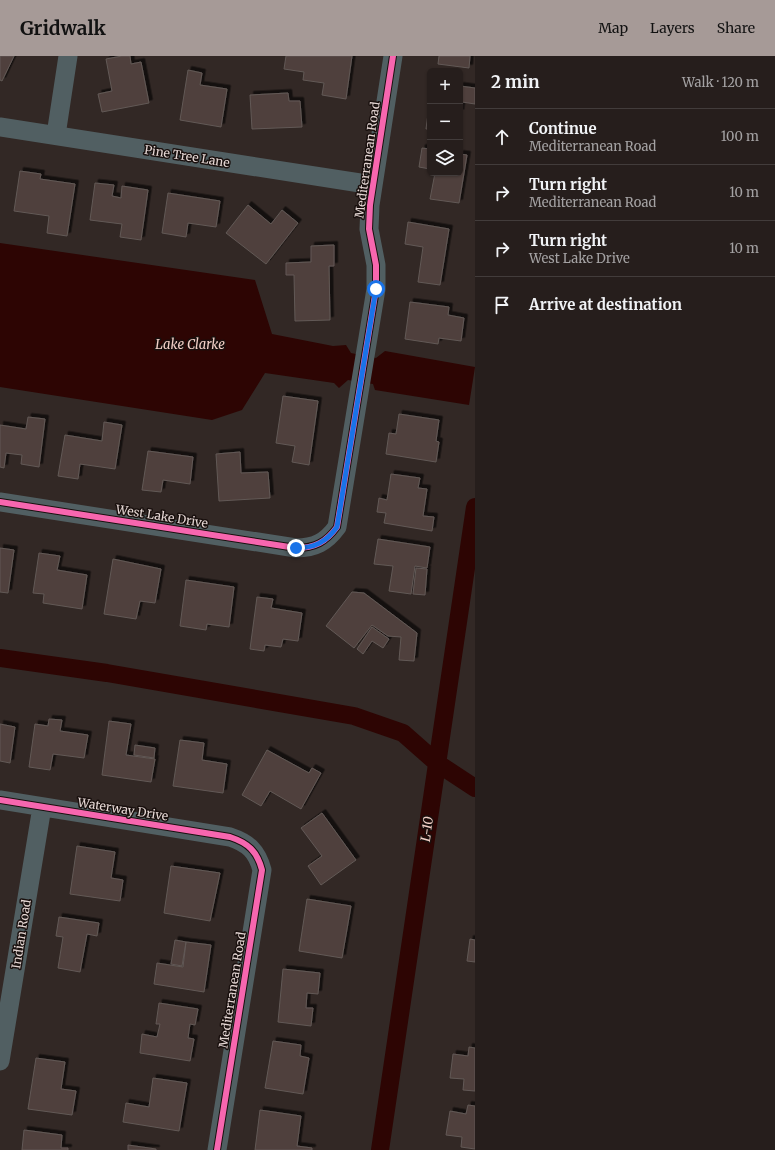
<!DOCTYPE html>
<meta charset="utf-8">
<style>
body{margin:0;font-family:Merriweather,serif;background:#322b29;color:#f1f3f6}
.controls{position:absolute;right:12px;top:12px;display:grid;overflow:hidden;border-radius:6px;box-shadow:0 1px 3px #0004}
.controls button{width:36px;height:36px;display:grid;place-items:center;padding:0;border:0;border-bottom:1px solid #423c3b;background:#261e1c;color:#f1f3f6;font:20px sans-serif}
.stop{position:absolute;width:12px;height:12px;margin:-9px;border:3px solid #1a73e8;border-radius:50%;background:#fff}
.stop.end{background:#1a73e8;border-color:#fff;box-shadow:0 1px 4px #0008}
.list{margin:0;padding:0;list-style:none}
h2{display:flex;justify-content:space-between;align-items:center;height:52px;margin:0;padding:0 16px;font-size:17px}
h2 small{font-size:13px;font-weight:400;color:#a4a2a3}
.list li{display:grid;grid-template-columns:26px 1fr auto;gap:12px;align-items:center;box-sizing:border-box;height:56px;padding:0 16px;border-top:1px solid #423c3b}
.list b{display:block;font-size:15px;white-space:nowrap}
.list p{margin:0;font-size:13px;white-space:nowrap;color:#a4a2a3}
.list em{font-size:13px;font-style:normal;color:#a4a2a3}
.icon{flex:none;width:22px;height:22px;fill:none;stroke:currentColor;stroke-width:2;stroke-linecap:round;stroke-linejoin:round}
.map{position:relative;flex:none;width:475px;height:1094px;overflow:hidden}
header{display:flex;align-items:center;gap:24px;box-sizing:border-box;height:56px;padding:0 20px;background:#a69a97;color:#111}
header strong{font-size:19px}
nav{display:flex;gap:22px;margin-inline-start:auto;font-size:14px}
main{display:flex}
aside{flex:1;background:#261e1c}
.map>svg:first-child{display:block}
.water{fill:#2d0503}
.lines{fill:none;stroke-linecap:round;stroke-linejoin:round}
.canal{stroke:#2d0503;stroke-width:18}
.building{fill:#4f403c;stroke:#625956;filter:url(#shadow)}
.minor{stroke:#515f62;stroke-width:19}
.cycleway-casing{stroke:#19100e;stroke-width:8}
.cycleway{stroke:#f766af;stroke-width:6}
.route{stroke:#1a73e8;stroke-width:5}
.labels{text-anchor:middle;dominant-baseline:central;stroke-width:3;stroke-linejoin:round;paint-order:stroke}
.street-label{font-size:12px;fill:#e5d7d4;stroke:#19100e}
.water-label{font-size:13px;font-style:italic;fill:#f3d0c7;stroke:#19100e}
</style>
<header>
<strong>Gridwalk</strong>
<nav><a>Map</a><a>Layers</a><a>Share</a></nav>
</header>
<main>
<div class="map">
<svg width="475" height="1094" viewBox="0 0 475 1094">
<defs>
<filter id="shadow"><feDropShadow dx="3.5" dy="-3.5" stdDeviation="0" flood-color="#0009"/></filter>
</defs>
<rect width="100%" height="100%" fill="#322825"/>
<!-- water -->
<path class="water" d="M 0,187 L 255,224 L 272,278 L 333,290 L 346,289 L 351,297 L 376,302 L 385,295 L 475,311 L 469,349 L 375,334 L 373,328 L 348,324 L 339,332 L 334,327 L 265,317 L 242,354 L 212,364 L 0,331 Z"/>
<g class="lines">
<!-- canal -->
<path class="canal" d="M 0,602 L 107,617 L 354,660 L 403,677 L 437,707 L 475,732
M 380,1094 L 475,451"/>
</g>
<!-- building -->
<path class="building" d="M 0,0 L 14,0 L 2,25 L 0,24 Z
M 122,0 L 130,0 L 131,8 L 141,6 L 149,47 L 102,56 L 98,38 L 112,35 L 106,3 Z
M 286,0 L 352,0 L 346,43 L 322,39 L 324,27 L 303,24 L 304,16 L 284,13 Z
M 439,0 L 470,0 L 469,12 L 438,8 Z
M 188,14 L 202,17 L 200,29 L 227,33 L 221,71 L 180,64 Z
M 460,30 L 475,32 L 475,48 L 462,46 L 460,57 Z
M 288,37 L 289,45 L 300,45 L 302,71 L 252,73 L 250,39 Z
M 430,42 L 430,73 L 426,73 Z
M 422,92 L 430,93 L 430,113 L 419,111 Z
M 460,98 L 467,99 L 459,147 L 430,143 L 435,117 L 460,117 Z
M 20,115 L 41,118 L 40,123 L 75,128 L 67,180 L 47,177 L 49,160 L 14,155 Z
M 95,127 L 114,129 L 112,140 L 121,142 L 122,130 L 148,134 L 141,184 L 120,181 L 122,168 L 90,164 Z
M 168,137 L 220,145 L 216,171 L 188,167 L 186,181 L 162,177 Z
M 248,149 L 271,168 L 282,154 L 298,167 L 266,208 L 226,177 Z
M 408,166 L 449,173 L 440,229 L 418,226 L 423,191 L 405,188 Z
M 334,189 L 334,210 L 329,210 L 330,264 L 295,265 L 294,219 L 286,219 L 286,207 L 311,206 L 311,190 Z
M 410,246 L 449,251 L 448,259 L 464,262 L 461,285 L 439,282 L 438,288 L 405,283 Z
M 283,340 L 318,345 L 309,409 L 292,406 L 295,390 L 276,387 Z
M 399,358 L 439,364 L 436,385 L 439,386 L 436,406 L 386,398 L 389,377 L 396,378 Z
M 28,361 L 45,363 L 39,411 L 21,408 L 22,399 L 6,397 L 4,412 L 0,411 L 0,369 L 26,373 Z
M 104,366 L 122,369 L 115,413 L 80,408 L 78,423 L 58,420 L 65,379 L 102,385 Z
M 148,395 L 193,401 L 190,428 L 163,424 L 161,436 L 142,434 Z
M 240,396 L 241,417 L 268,416 L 270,442 L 219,445 L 216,398 Z
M 391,418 L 420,422 L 418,432 L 427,433 L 423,460 L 434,461 L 432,475 L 384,467 L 386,457 L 377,456 L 379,442 L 387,444 Z
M 378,483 L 430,491 L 427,512 L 415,510 L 411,538 L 389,535 L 393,510 L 374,508 Z
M 0,492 L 14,494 L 8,537 L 0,536 Z
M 39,497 L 60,500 L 57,514 L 87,519 L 82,553 L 43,547 L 44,538 L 33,537 Z
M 113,503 L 161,513 L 155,547 L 140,545 L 136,563 L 104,558 Z
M 416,512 L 427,513 L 425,539 L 413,538 Z
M 186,524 L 234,531 L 229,571 L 207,568 L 206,574 L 180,570 Z
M 352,536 L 364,537 L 417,577 L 414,605 L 399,604 L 401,581 L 388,580 L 372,569 L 354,592 L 326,570 Z
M 257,541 L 273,543 L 271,552 L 302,557 L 298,585 L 283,583 L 281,591 L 265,589 L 264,595 L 250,593 Z
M 372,571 L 389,583 L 383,592 L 372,585 L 363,598 L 357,593 Z
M 49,663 L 62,664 L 60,675 L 88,679 L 84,702 L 53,698 L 50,714 L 29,711 L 35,668 L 48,670 Z
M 109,665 L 131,668 L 126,699 L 155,703 L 151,726 L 102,719 Z
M 0,668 L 15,671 L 10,707 L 0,705 Z
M 180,684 L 204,687 L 202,704 L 227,708 L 223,737 L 173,730 Z
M 135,689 L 155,692 L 154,702 L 134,699 Z
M 267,694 L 309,717 L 312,712 L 321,717 L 301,753 L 270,735 L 261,750 L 242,739 Z
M 322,757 L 356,804 L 321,829 L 308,810 L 322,800 L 301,772 Z
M 77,790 L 115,796 L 111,822 L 123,824 L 120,845 L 70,838 Z
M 171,810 L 220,817 L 210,865 L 164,857 Z
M 307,843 L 351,850 L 342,902 L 299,895 Z
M 59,861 L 99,867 L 97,880 L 87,878 L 80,916 L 58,912 L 63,881 L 56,880 Z
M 470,883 L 475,884 L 475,906 L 467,905 Z
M 175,884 L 186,886 L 182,910 L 171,908 Z
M 186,886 L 211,889 L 204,936 L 154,928 L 157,907 L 183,911 Z
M 283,913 L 320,917 L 318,938 L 307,937 L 306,952 L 313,952 L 311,970 L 278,966 Z
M 159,947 L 198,953 L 195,969 L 190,968 L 188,982 L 194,983 L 190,1005 L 140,997 L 142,978 L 157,981 L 160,968 L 156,968 Z
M 273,985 L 301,989 L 300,1000 L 309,1002 L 303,1038 L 265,1032 Z
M 469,991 L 475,992 L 475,1035 L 463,1034 L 464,1023 L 450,1022 L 453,998 L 468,1000 Z
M 36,1002 L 65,1006 L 61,1033 L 76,1035 L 72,1059 L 28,1053 Z
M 153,1022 L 187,1027 L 179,1075 L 123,1066 L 126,1047 L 149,1051 Z
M 468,1049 L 475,1050 L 475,1093 L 461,1091 L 462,1081 L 446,1079 L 450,1055 L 466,1058 Z
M 260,1054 L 301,1060 L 297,1090 L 312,1092 L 312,1094 L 255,1094 Z
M 24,1074 L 62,1079 L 61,1092 L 68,1092 L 68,1094 L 22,1094 Z
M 128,1089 L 156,1093 L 156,1094 L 128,1094 Z"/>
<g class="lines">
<!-- minor -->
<path class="minor" d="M 0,71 L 373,129
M 56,79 L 68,0
M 0,446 L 296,492 C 315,492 326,486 337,471 L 376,233 L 376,209 L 369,173 L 370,149 L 393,0
M 0,744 L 230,781 C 248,787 257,795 262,814 L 217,1094
M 0,1005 L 42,751"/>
<!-- cycleway casing -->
<g class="cycleway-casing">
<path id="cycleway" d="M 0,446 L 296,492 C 315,492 326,486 337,471 L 376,233 L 376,209 L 369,173 L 370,149 L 393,0
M 0,744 L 230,781 C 248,787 257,795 262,814 L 217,1094"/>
</g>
<!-- cycleway -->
<use href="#cycleway" class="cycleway"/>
</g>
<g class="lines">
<!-- route -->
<path class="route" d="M 296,492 C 315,492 326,486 337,471 L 376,233"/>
</g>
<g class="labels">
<!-- street labels -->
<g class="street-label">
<text transform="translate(187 100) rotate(9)">Pine Tree Lane</text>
<text transform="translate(367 104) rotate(-82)">Mediterranean Road</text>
<text transform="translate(162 460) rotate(9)">West Lake Drive</text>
<text transform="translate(123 753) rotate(9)">Waterway Drive</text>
<text transform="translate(21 878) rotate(-81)">Indian Road</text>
<text transform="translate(232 934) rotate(-81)">Mediterranean Road</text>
</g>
<!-- water labels -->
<g class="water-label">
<text x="190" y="288">Lake Clarke</text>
<text transform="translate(427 773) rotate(-82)">L-10</text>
</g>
</g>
</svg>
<div class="controls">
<button>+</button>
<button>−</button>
<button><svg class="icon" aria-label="layers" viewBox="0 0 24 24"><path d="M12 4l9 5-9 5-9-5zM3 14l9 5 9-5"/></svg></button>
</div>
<div class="stop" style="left:376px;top:233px"></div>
<div class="stop end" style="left:296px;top:492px"></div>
</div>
<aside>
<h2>2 min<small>Walk · 120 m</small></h2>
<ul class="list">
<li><svg class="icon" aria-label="ahead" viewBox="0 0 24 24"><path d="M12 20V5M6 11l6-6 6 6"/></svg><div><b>Continue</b><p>Mediterranean Road</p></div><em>100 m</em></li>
<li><svg class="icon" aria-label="right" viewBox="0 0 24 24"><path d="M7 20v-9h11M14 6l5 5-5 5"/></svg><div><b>Turn right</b><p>Mediterranean Road</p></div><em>10 m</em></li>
<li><svg class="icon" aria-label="right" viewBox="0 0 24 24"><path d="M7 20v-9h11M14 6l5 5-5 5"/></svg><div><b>Turn right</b><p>West Lake Drive</p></div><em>10 m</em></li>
<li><svg class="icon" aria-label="arrive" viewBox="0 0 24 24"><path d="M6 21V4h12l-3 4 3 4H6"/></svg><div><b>Arrive at destination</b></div></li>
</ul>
</aside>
</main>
